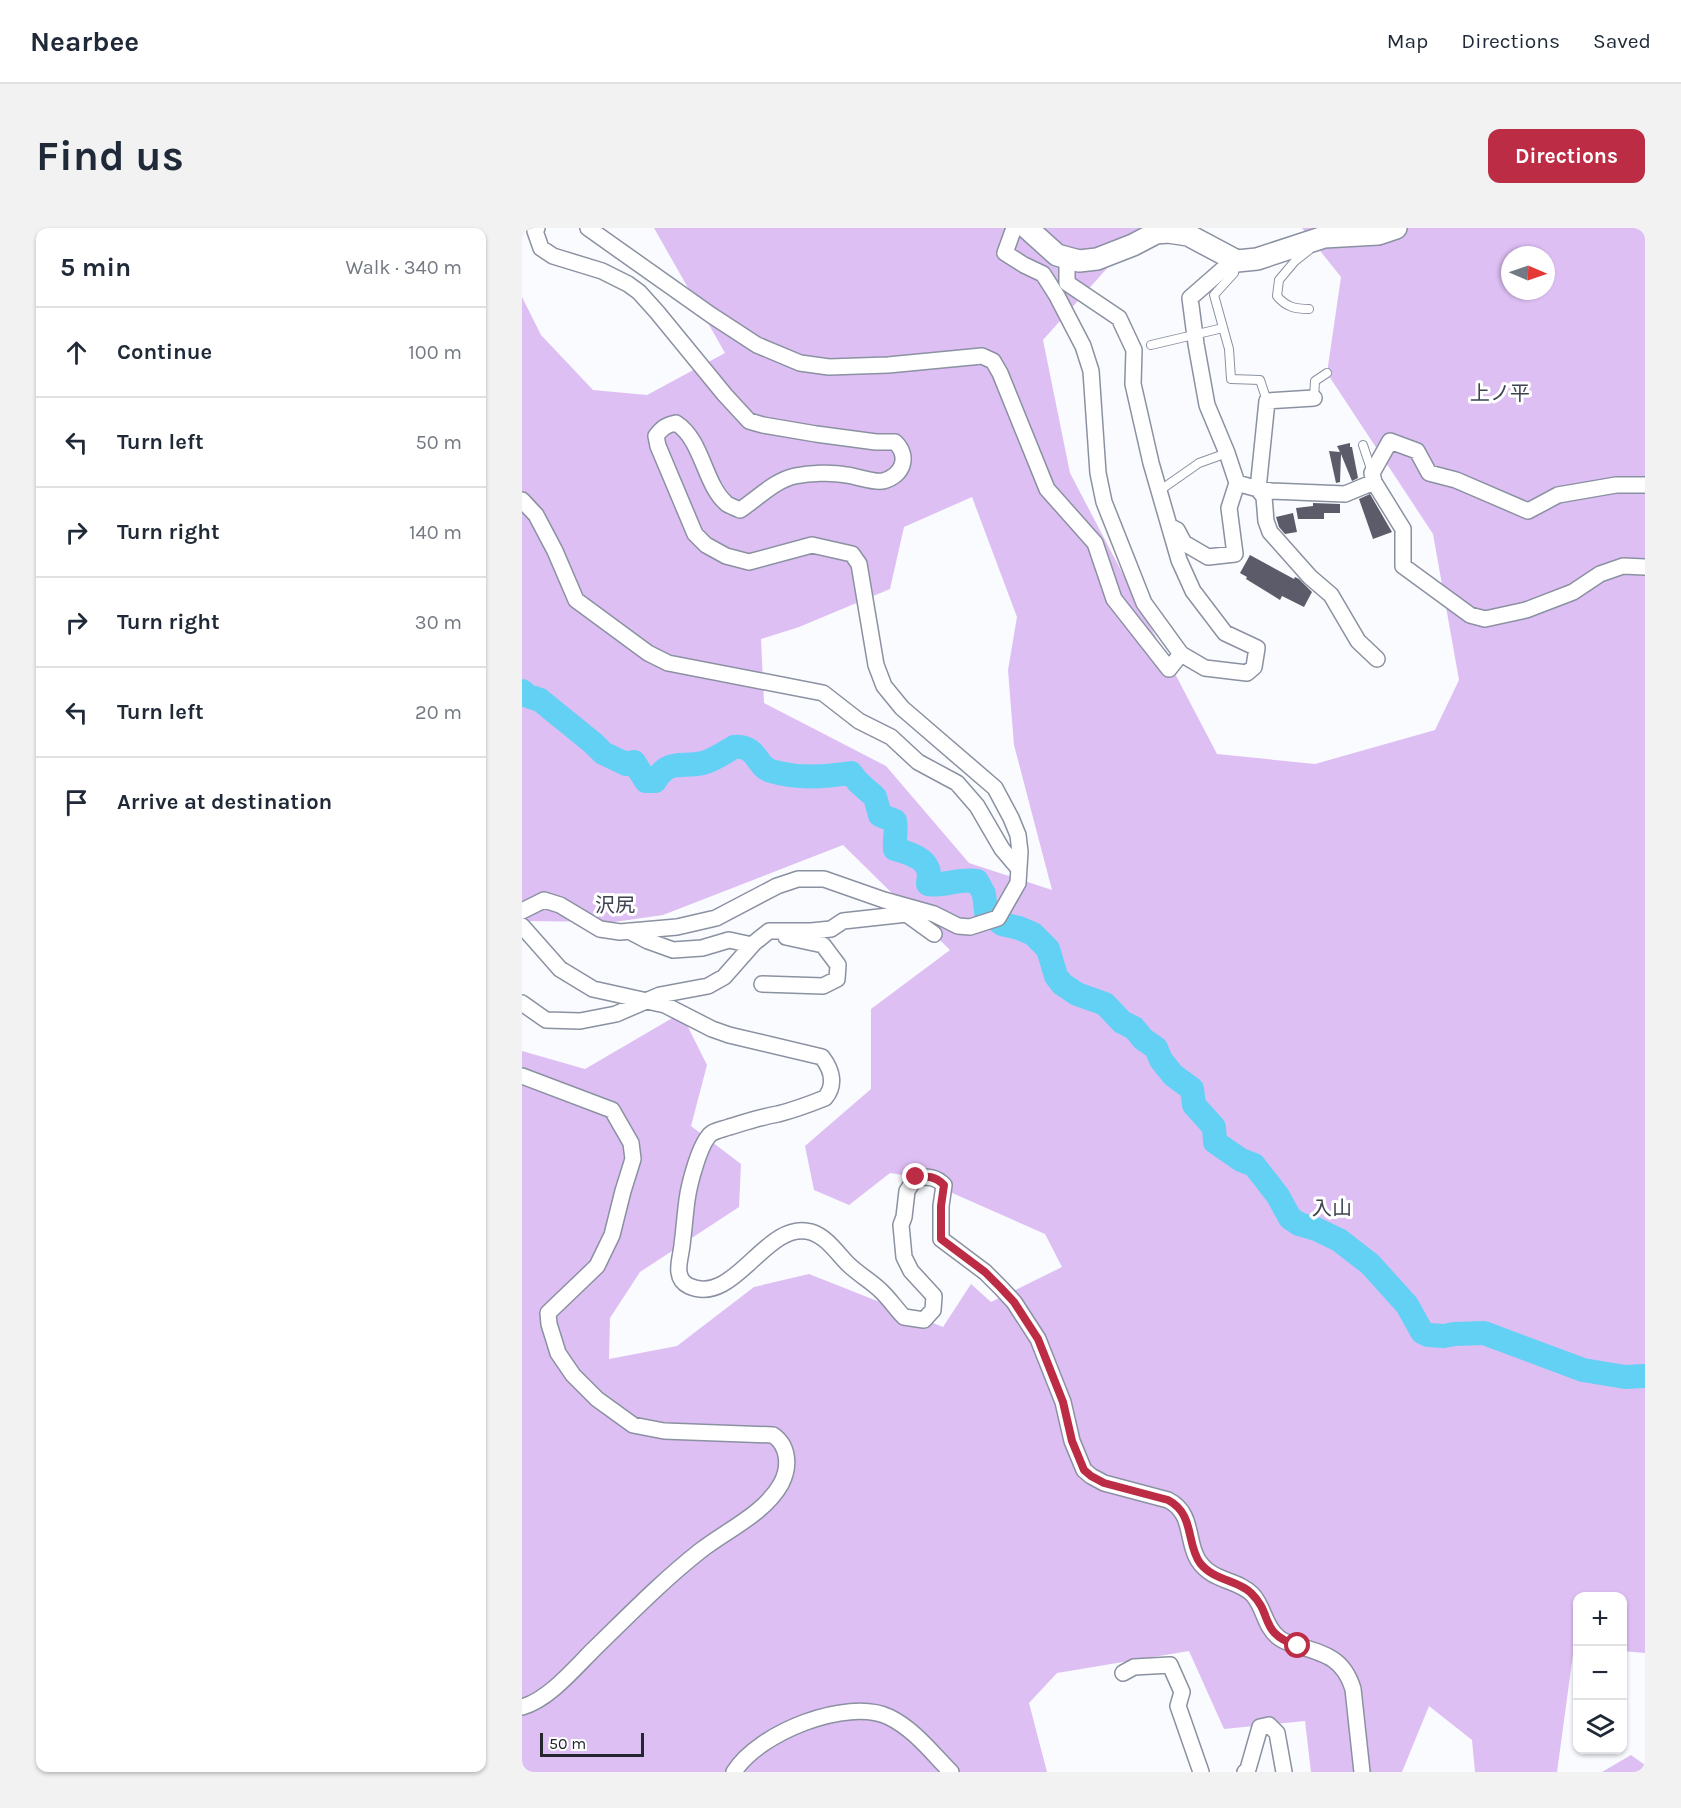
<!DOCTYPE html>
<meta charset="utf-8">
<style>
body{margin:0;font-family:Karla,"Noto Sans JP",sans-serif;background:#f2f2f3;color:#1f2937}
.controls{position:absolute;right:18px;bottom:18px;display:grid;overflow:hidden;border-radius:12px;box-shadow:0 2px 4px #0004}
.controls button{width:54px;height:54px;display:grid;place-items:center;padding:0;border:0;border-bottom:2px solid #e0e1e3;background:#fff;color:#1f2937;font:30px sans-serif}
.compass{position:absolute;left:979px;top:18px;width:54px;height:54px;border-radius:50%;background:#fff;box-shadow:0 2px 4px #0004;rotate:92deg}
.scale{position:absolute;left:18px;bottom:15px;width:104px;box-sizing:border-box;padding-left:6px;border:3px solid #23262c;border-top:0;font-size:16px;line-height:21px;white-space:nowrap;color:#23262c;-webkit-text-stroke:4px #fff;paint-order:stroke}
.stop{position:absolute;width:18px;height:18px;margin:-14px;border:4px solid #bd2c45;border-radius:50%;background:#fff}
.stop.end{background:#bd2c45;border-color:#fff;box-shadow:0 2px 6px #0008}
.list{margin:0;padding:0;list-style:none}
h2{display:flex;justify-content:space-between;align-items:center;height:78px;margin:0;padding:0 24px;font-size:26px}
h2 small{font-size:20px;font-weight:400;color:#747a83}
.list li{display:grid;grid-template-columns:39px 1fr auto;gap:18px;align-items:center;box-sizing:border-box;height:90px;padding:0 24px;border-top:2px solid #e0e1e3}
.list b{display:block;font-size:22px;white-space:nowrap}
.list em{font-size:20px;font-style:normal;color:#747a83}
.icon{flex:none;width:33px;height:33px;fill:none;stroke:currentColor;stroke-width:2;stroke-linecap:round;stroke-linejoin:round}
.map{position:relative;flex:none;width:1123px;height:1544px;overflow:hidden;border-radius:12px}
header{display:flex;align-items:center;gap:36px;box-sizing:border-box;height:84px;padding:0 30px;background:#fff;border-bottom:2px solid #e0e1e3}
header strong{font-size:28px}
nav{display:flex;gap:33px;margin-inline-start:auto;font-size:21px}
.intro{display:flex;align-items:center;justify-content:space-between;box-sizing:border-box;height:144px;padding:0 36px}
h1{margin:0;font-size:42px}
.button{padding:15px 27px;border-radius:12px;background:#bd2c45;color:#fff;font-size:21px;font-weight:700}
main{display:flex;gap:36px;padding:0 36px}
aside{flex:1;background:#fff;border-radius:12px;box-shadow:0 2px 4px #0004}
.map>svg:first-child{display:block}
.green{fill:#debff4;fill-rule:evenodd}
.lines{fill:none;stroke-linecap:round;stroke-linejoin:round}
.river{stroke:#63d1f4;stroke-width:24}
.building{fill:#5b5b6a}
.service-casing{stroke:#8a91a1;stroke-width:10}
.minor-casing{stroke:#8a91a1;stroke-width:18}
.secondary-casing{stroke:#8a91a1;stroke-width:24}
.service{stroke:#fff;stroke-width:8}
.minor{stroke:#fff;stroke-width:15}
.secondary{stroke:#fff;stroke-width:21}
.route{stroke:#bd2c45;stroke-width:8}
.labels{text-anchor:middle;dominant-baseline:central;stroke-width:6;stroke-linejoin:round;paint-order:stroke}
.neighbourhood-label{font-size:20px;fill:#3d4351;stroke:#fff}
</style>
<header>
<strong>Nearbee</strong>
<nav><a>Map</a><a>Directions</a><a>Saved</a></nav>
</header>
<div class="intro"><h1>Find us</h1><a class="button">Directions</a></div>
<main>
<aside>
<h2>5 min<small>Walk · 340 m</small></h2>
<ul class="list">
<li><svg class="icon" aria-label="ahead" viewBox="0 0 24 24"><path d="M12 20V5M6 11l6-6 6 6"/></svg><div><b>Continue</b></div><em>100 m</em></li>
<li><svg class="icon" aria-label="left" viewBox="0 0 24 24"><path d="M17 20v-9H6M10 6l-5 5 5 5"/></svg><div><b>Turn left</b></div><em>50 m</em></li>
<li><svg class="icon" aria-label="right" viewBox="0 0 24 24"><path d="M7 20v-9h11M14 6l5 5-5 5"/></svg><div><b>Turn right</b></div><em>140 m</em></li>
<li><svg class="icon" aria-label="right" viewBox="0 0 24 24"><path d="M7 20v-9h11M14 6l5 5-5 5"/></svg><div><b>Turn right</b></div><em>30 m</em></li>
<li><svg class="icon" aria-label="left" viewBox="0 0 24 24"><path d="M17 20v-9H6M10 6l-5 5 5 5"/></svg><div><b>Turn left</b></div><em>20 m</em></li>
<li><svg class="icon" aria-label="arrive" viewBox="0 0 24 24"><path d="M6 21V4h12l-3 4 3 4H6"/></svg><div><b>Arrive at destination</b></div></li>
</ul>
</aside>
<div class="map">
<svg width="1123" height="1544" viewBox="0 0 1123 1544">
<rect width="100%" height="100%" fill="#f9fbfe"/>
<!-- green -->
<path class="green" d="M 132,0 L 621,0 L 521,112 L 548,245 L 695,526 L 793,536 L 913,502 L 937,452 L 911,306 L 805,145 L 819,49 L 780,0 L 1123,0 L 1123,1425 L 1101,1423 L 1100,1368 L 1056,1368 L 1055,1419 L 1052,1419 L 1035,1544 L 953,1544 L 950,1512 L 907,1478 L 880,1544 L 789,1544 L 783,1493 L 702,1501 L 667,1423 L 535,1445 L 507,1475 L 525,1544 L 0,1544 L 0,823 L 63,841 L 159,785 L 185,837 L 169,898 L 219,936 L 217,979 L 118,1044 L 88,1090 L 87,1131 L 155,1118 L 232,1059 L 287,1046 L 421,1099 L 449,1056 L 469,1074 L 540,1039 L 523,1006 L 394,949 L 368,945 L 327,977 L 292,962 L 283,918 L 349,861 L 349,781 L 428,722 L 321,617 L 141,687 L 92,694 L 0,693 L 0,69 L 19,107 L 71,162 L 125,167 L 203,125 ZM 988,27 L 1024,27 L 1024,63 L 988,63 ZM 450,269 L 495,389 L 486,442 L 492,517 L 530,662 L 447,635 L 364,538 L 242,475 L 239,411 L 277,399 L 368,361 L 382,299 Z
M 1109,1527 L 1123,1537 L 1123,1544 L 1080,1544 Z"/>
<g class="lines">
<!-- river -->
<path class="river" d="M 0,463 L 6,468 L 18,472 L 71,515 L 81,525 L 104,536 L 112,534 L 124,553 L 133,553 C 147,530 159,540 181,535 C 192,532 202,525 212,519 C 236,517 234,539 249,543 C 276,551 302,549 329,545 L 336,554 L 353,569 L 358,587 L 373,593 C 375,603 372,611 373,621 C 386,625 406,630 407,646 C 407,650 406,653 406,656 C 419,659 438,650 455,653 L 462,666 L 464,684 L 480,696 L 497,700 L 511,706 L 526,721 L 534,748 L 540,756 L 555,766 L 583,776 L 600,794 L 612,800 L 621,811 L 634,820 L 639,832 L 651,847 L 670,861 L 672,877 L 692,899 L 693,914 L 719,932 L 732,937 L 756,968 L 768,990 L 777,996 L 794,1001 L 817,1012 L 848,1036 L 885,1077 L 900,1104 L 906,1107 L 922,1108 L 932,1106 L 962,1105 L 1061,1142 L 1103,1149 L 1123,1148"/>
</g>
<!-- building -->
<path class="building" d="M 828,215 L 828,219 L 830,219 L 836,250 L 830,253 L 819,226 L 818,254 L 814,255 L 807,223 L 818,224 L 815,218 Z
M 848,266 L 870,304 L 851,311 L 837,271 Z
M 791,275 L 818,276 L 818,285 L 802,285 L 802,291 L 776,291 L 774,280 L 791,278 Z
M 771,285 L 775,304 L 763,306 L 757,299 L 754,289 Z
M 728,327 L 772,351 L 773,349 L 777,351 L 790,364 L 782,379 L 760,368 L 758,372 L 724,351 L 725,349 L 718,345 Z"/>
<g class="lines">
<!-- service casing -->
<g class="service-casing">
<path id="service" d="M 714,34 L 712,45 L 692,67 L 707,121 L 709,151 L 738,152 L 745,173
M 787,81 C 773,81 764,79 755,68 L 757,52 L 773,33 L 787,22
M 629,117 L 701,100
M 792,170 L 793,153 L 805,145
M 841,217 L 850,244
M 637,263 L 677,235 L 705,225"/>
</g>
<!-- minor casing -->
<g class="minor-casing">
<path id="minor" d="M 66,0 L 189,87 L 235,117 L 278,135 L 307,139 L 366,137 L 460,128 L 471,133 L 478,145 L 525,261 L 573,315 L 592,371 L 647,441 L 659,426
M 492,0 L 483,25 L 502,37 L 521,46 L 535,68 L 561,118 L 569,143 L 576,245 L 582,274 L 622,375 L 659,426 L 683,440 L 725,445 L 732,439 L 735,420 L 703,405 L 671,363 L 657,332 L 629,235 L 611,156 L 612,122 L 597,90 L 545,55 L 545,29
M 715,33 L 700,42 L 668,70 L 674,116 L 685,177 L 705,225 L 715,255 L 736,261 L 749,263 L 823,266 L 852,254 L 881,301 L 881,338 L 948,387 L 963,391 L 1004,382 L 1051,364 L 1078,346 L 1101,338 L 1123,339
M 792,170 L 745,173 L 736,261 L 742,269 L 744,293 L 748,304 L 788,349 L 809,367 L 836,413 L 855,431
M 852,254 L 850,245 L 868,213 L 895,223 L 907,245 L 934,252 L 1006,283 L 1036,267 L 1094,257 L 1123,257
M 0,272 L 14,287 L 33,323 L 54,372 L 126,425 L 146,435 L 301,465 L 337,493 L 369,509 L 396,534 L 435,555 L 455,578 L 480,621 L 497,641
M 651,300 L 655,302 L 662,315 L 686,329 L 713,326 L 707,280 L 715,255
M 376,680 L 412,706
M 0,683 L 22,672 L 38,677 L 78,701 L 98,704 L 155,699 L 194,690 L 255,658 L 276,651 L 302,651 L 362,672 L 412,686 L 436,698 L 448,699 L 476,690 L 496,655 L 498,624 L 496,607 L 489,590 L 473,560 L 380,480 L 362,458 L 354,437 L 337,336 L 330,326 L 290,317 L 227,334 L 204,328 L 184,317 L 173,306 L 136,218 L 134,208 C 140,200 144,197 154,195 C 181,212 182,257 205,276 C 208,278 214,280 218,282 C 235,271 253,252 273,248 C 288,245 309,244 324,247 C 335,248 351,255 361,253 C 381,248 388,228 373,214 L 354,214 L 294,206 L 241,197 L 227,193 L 203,167 L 135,84 L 117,64 L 106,56 L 80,43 L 31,28 L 19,20 L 13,3 L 15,0
M 0,698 L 38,741 L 71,761 L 143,777 L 190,801 L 207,807 L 300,829 C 310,842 314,857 303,870 C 288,876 272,882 256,886 C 239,889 224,894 207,899 C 202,901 195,902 190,905 C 178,913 167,957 165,972 C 163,987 162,1002 160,1017 C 159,1030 150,1050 167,1058 C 213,1079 244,991 289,1004 C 305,1009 315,1025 326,1036 C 336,1046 349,1053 358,1062 C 367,1070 374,1081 382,1089 L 402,1092 L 411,1082 L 412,1068 L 389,1043 L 382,1029 L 379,997 L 382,989 L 385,963 L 394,949 C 406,949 413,948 422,957 L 419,978 L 419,1011 L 463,1044 L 479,1060 L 492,1074 L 516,1111 L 541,1174 L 550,1213 L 562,1242 L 569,1248 L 582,1255 L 646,1272 C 672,1285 664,1313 676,1332 C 690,1354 715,1351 730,1366 C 742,1378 742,1398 756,1409 C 761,1414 770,1416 777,1418 C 804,1426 822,1431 831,1461 L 840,1544
M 107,703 L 126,713 L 151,722 L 180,720 L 207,712 L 230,717
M 240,756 L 301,758 L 315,751 L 316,737 L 301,717 L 264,709
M 0,775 L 24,792 L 58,793 L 94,786 L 138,767 L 186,758 L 202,749 L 232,715 L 247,703 L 289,703 L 309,701 L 321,693 L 385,686
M 0,848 L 90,882 L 109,915 L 111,931 L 101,963 L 90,1007 L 75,1038 L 26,1085 L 27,1096 L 36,1125 L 51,1147 L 75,1171 L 111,1197 L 142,1203 L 251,1207 C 267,1218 268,1239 259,1256 C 242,1286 205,1302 178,1323 C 140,1353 106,1388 71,1422 C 52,1441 26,1472 0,1479
M 601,1445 L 612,1439 L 648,1437 L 660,1464 L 656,1478 L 679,1544
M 212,1544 C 236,1505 325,1469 367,1489 C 392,1501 410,1525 429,1544
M 723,1544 L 726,1541 L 738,1499 L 747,1497 L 755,1505 L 762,1544"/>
</g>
<!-- secondary casing -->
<g class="secondary-casing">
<path id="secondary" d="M 505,0 L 535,27 L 557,33 L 575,31 L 611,17 L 634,5 L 646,4 L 666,7 L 715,33 L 735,31 L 802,9 L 856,6 L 874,0"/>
</g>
<!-- service -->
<use href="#service" class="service"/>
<!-- minor -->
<use href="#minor" class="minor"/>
<!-- secondary -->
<use href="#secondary" class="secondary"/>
</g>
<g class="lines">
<!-- route -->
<path class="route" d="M 394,949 C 406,948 413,948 422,957 L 419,978 L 419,1011 L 463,1044 L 479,1060 L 492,1074 L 516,1111 L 541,1174 L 550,1213 L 562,1242 L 569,1248 L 582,1255 L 646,1272 C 673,1286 664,1316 678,1335 C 692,1353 716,1352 729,1365 C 752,1387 736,1405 776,1418"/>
</g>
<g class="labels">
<!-- neighbourhood labels -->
<g class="neighbourhood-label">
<text x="978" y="165">上ノ平</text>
<text x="93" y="677">沢尻</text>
<text x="810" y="980">入山</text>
</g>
</g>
</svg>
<div class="controls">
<button>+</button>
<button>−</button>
<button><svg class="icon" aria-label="layers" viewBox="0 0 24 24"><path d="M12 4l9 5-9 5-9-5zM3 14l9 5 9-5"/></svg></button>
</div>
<svg class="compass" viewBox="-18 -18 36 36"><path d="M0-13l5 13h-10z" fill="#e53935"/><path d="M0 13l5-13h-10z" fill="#747a83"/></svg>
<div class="scale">50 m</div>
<div class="stop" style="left:776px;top:1418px"></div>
<div class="stop end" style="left:394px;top:949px"></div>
</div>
</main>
